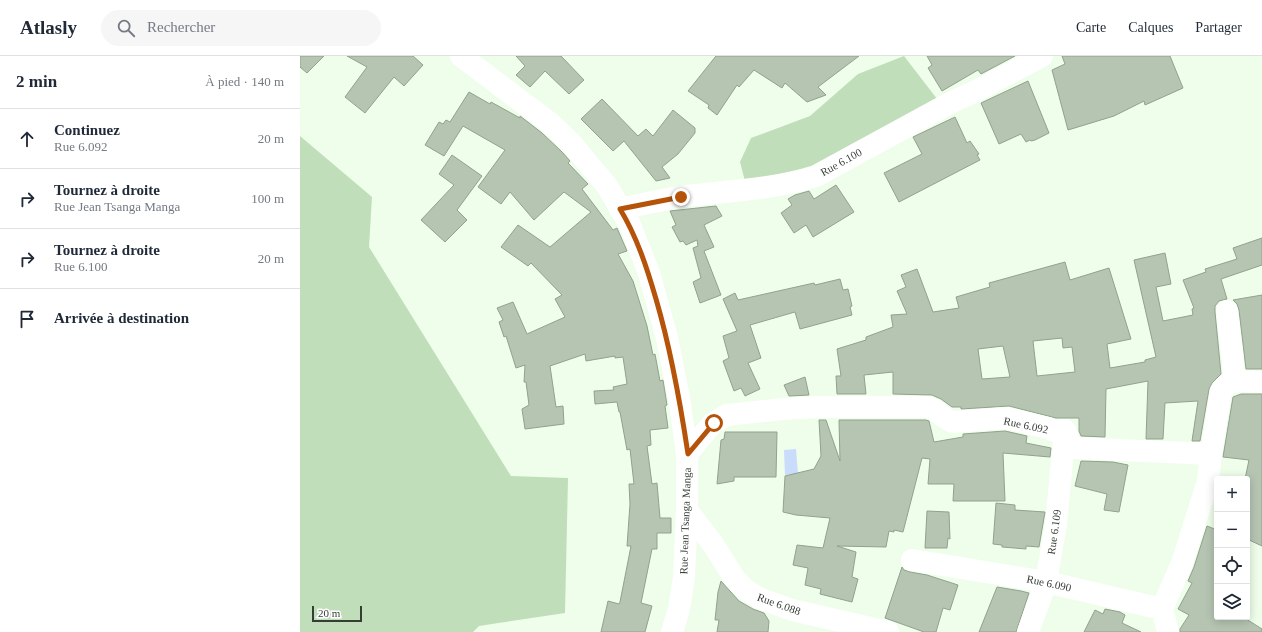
<!DOCTYPE html>
<html lang="fr">
<meta charset="utf-8">
<style>
body{margin:0;font-family:Georgia,serif;background:#f6f6f7;color:#1f2937}
.controls{position:absolute;right:12px;bottom:12px;display:grid;overflow:hidden;border-radius:4px;box-shadow:0 2px 10px #0003}
.controls button{width:36px;height:36px;display:grid;place-items:center;padding:0;border:0;border-bottom:1px solid #e0e1e3;background:#fff;color:#1f2937;font:20px sans-serif}
.scale{position:absolute;left:12px;bottom:10px;width:50px;box-sizing:border-box;padding-left:4px;border:2px solid #363d35;border-top:0;font-size:11px;line-height:14px;white-space:nowrap;color:#363d35;-webkit-text-stroke:3px #fff;paint-order:stroke}
.stop{position:absolute;width:12px;height:12px;margin:-9px;border:3px solid #b45309;border-radius:50%;background:#fff}
.stop.end{background:#b45309;border-color:#fff;box-shadow:0 1px 4px #0008}
.list{margin:0;padding:0;list-style:none}
h2{display:flex;justify-content:space-between;align-items:center;height:52px;margin:0;padding:0 16px;font-size:17px}
h2 small{font-size:13px;font-weight:400;color:#747a83}
.list li{display:grid;grid-template-columns:26px 1fr auto;gap:12px;align-items:center;box-sizing:border-box;height:60px;padding:0 16px;border-top:1px solid #e0e1e3}
.list b{display:block;font-size:15px;white-space:nowrap}
.list p{margin:0;font-size:13px;white-space:nowrap;color:#747a83}
.list em{font-size:13px;font-style:normal;color:#747a83}
.icon{flex:none;width:22px;height:22px;fill:none;stroke:currentColor;stroke-width:2;stroke-linecap:round;stroke-linejoin:round}
.map{position:relative;flex:none;width:962px;height:576px;overflow:hidden}
header{display:flex;align-items:center;gap:24px;box-sizing:border-box;height:56px;padding:0 20px;background:#fff;border-bottom:1px solid #e0e1e3}
header strong{font-size:19px}
nav{display:flex;gap:22px;margin-inline-start:auto;font-size:14px}
.search{width:280px;height:36px;background:#f6f6f7;display:flex;align-items:center;gap:10px;box-sizing:border-box;padding:0 14px;border-radius:22px;color:#747a83;font-size:15px}
main{display:flex}
aside{flex:1;background:#fff}
.map>svg:first-child{display:block}
.green{fill:#c0deb9}
.water{fill:#cadcfc}
.building{fill:#b5c5b2;stroke:#92a18e;fill-rule:evenodd}
.lines{fill:none;stroke-linecap:round;stroke-linejoin:round}
.minor{stroke:#fff;stroke-width:22}
.route{stroke:#b45309;stroke-width:5}
.labels{text-anchor:middle;dominant-baseline:central;stroke-width:3.5;stroke-linejoin:round;paint-order:stroke}
.street-label{font-size:11px;fill:#363d35;stroke:#fff}
</style>
<header>
<strong>Atlasly</strong>
<div class="search"><svg class="icon" aria-label="search" viewBox="0 0 24 24"><circle cx="10" cy="10" r="6"/><path d="M15 15l6 6"/></svg>Rechercher</div>
<nav><a>Carte</a><a>Calques</a><a>Partager</a></nav>
</header>
<main>
<aside>
<h2>2 min<small>À pied · 140 m</small></h2>
<ul class="list">
<li><svg class="icon" aria-label="ahead" viewBox="0 0 24 24"><path d="M12 20V5M6 11l6-6 6 6"/></svg><div><b>Continuez</b><p>Rue 6.092</p></div><em>20 m</em></li>
<li><svg class="icon" aria-label="right" viewBox="0 0 24 24"><path d="M7 20v-9h11M14 6l5 5-5 5"/></svg><div><b>Tournez à droite</b><p>Rue Jean Tsanga Manga</p></div><em>100 m</em></li>
<li><svg class="icon" aria-label="right" viewBox="0 0 24 24"><path d="M7 20v-9h11M14 6l5 5-5 5"/></svg><div><b>Tournez à droite</b><p>Rue 6.100</p></div><em>20 m</em></li>
<li><svg class="icon" aria-label="arrive" viewBox="0 0 24 24"><path d="M6 21V4h12l-3 4 3 4H6"/></svg><div><b>Arrivée à destination</b></div></li>
</ul>
</aside>
<div class="map">
<svg width="962" height="576" viewBox="0 0 962 576">
<rect width="100%" height="100%" fill="#eefeea"/>
<!-- green -->
<path class="green" d="M 604,0 L 641,48 L 511,118 L 446,129 L 440,106 L 451,82 L 510,60 L 558,18 Z
M 0,80 L 72,141 L 69,191 L 211,420 L 268,422 L 265,557 L 179,570 L 173,576 L 0,576 Z"/>
<!-- water -->
<path class="water" d="M 496,393 L 498,418 L 485,419 L 484,394 Z"/>
<!-- building -->
<path class="building" d="M 0,0 L 24,0 L 7,17 L 0,11 Z
M 47,0 L 113,0 L 123,9 L 104,30 L 94,21 L 65,57 L 45,41 L 67,11 Z
M 216,0 L 261,0 L 284,24 L 269,38 L 245,15 L 230,31 L 216,19 L 225,10 Z
M 416,0 L 559,0 L 518,31 L 526,39 L 507,46 L 485,27 L 482,32 L 454,14 L 439,31 L 437,29 L 417,59 L 408,52 L 409,49 L 388,35 Z
M 627,0 L 715,0 L 681,18 L 678,14 L 642,35 L 628,12 L 632,9 Z
M 762,0 L 870,0 L 883,32 L 845,49 L 844,45 L 814,60 L 768,74 L 752,14 L 765,8 Z
M 728,25 L 749,77 L 735,84 L 731,85 L 730,84 L 726,86 L 721,78 L 699,88 L 681,47 Z
M 169,36 L 190,48 L 191,46 L 220,62 L 220,60 L 242,77 L 262,96 L 270,105 L 268,107 L 288,128 L 282,133 L 313,174 L 317,172 L 327,195 L 318,198 L 333,225 L 347,270 L 353,299 L 355,298 L 360,325 L 363,324 L 367,349 L 365,350 L 368,372 L 350,374 L 351,389 L 347,390 L 352,428 L 357,427 L 360,462 L 371,462 L 371,477 L 357,477 L 357,493 L 352,493 L 341,547 L 352,550 L 345,576 L 301,576 L 308,545 L 319,548 L 320,546 L 331,490 L 327,490 L 330,448 L 329,428 L 334,428 L 330,393 L 327,394 L 320,356 L 319,356 L 317,346 L 295,348 L 294,335 L 314,334 L 313,331 L 327,328 L 323,301 L 315,302 L 315,300 L 286,305 L 285,298 L 250,310 L 256,351 L 263,350 L 264,368 L 225,373 L 222,353 L 229,349 L 226,326 L 224,326 L 225,309 L 216,312 L 206,280 L 204,281 L 199,266 L 203,264 L 197,252 L 213,246 L 227,278 L 265,261 L 255,243 L 262,239 L 231,207 L 228,210 L 201,191 L 218,169 L 250,191 L 291,156 L 264,136 L 234,164 L 210,136 L 201,148 L 178,131 L 205,94 L 163,70 L 144,100 L 125,89 L 139,66 L 143,68 L 146,64 L 150,66 Z
M 302,43 L 338,80 L 346,73 L 353,80 L 373,54 L 395,72 L 395,77 L 378,98 L 362,111 L 370,122 L 356,125 L 324,85 L 313,95 L 281,63 Z
M 655,61 L 667,87 L 670,85 L 679,98 L 677,99 L 680,104 L 599,146 L 584,117 L 622,98 L 613,81 Z
M 152,99 L 182,120 L 157,154 L 167,164 L 145,186 L 121,164 L 154,129 L 139,118 Z
M 536,129 L 554,156 L 513,181 L 506,169 L 494,177 L 481,157 L 492,149 L 488,143 L 495,139 L 509,135 L 514,143 Z
M 416,150 L 422,160 L 404,169 L 414,191 L 404,195 L 421,239 L 400,247 L 393,226 L 401,222 L 393,192 L 398,190 L 397,184 L 386,189 L 383,185 L 380,186 L 372,171 L 376,169 L 370,155 Z
M 962,182 L 962,209 L 921,223 L 927,243 L 919,245 L 915,250 L 915,256 L 921,318 L 912,327 L 909,333 L 900,385 L 892,385 L 898,345 L 865,347 L 863,383 L 846,383 L 848,325 L 806,333 L 805,381 L 781,380 L 779,375 L 779,362 L 756,362 L 709,350 L 661,353 L 661,351 L 652,351 L 641,343 L 632,339 L 593,338 L 593,316 L 564,319 L 566,338 L 537,338 L 536,320 L 541,320 L 537,293 L 566,284 L 566,281 L 593,271 L 591,259 L 607,258 L 597,235 L 606,231 L 601,219 L 617,213 L 633,256 L 659,252 L 656,241 L 690,231 L 689,227 L 765,206 L 770,224 L 809,212 L 831,283 L 807,288 L 810,312 L 845,306 L 845,304 L 856,301 L 834,204 L 865,197 L 871,228 L 856,231 L 863,265 L 893,259 L 892,253 L 894,252 L 883,224 L 906,216 L 905,213 L 937,203 L 933,192 ZM 762,282 L 763,292 L 772,291 L 775,316 L 737,320 L 733,285 ZM 703,290 L 710,321 L 682,323 L 678,293 Z
M 540,223 L 543,234 L 548,233 L 552,250 L 550,251 L 552,259 L 500,273 L 495,256 L 450,269 L 461,302 L 448,307 L 460,333 L 445,340 L 441,332 L 434,335 L 423,305 L 429,302 L 423,280 L 437,275 L 423,243 L 435,237 L 438,244 L 514,227 L 515,229 Z
M 962,239 L 962,313 L 946,313 L 939,254 L 937,248 L 933,244 Z
M 505,321 L 509,339 L 489,340 L 484,329 Z
M 941,338 L 962,338 L 962,490 L 947,483 L 947,423 L 945,423 L 949,404 L 923,401 L 933,341 Z
M 519,364 L 526,364 L 540,405 L 539,364 L 626,364 L 629,365 L 634,386 L 663,381 L 663,378 L 705,375 L 727,380 L 726,387 L 751,392 L 750,401 L 703,397 L 705,445 L 653,445 L 654,428 L 628,428 L 630,403 L 622,402 L 603,476 L 594,474 L 594,476 L 589,475 L 586,491 L 537,490 L 556,496 L 552,521 L 558,523 L 552,546 L 520,538 L 521,533 L 505,529 L 508,512 L 493,509 L 497,489 L 523,492 L 530,462 L 496,459 L 483,456 L 485,420 L 514,413 L 521,400 Z
M 425,376 L 477,376 L 476,421 L 434,421 L 434,425 L 417,428 L 421,384 L 424,383 Z
M 781,405 L 813,406 L 828,409 L 819,456 L 804,454 L 807,438 L 775,430 Z
M 696,447 L 715,449 L 715,454 L 745,456 L 739,491 L 726,490 L 726,493 L 702,491 L 702,489 L 693,488 Z
M 627,455 L 649,456 L 650,483 L 648,482 L 647,492 L 625,492 Z
M 907,470 L 917,474 L 917,561 L 943,561 L 962,573 L 962,576 L 880,576 L 880,573 L 889,559 L 878,553 L 892,527 L 888,525 L 894,511 Z
M 602,511 L 604,514 L 610,516 L 627,519 L 658,529 L 650,554 L 643,552 L 636,576 L 624,576 L 585,562 Z
M 421,525 L 439,545 L 453,553 L 464,557 L 469,565 L 468,576 L 417,576 L 419,564 L 415,564 L 418,536 Z
M 697,531 L 721,535 L 729,537 L 716,576 L 679,576 Z
M 805,553 L 820,556 L 825,559 L 822,567 L 841,576 L 784,576 L 795,554 L 803,558 Z"/>
<g class="lines">
<!-- minor -->
<path class="minor" d="M 161,0 L 250,67 L 271,87 L 307,130 L 330,169 L 349,217 L 367,282 L 379,342 L 387,398 L 387,454 L 384,521 L 379,553 L 372,576
M 320,153 C 340,149 360,144 380,141 C 426,135 472,134 516,120 L 650,47 L 678,34 L 742,0
M 927,255 L 933,306 L 934,325
M 387,398 L 413,367 L 427,359 L 483,353 L 518,351 L 628,351 C 638,354 643,363 653,366 L 706,362 L 748,372 L 754,375 L 765,374 L 769,385 L 774,392 L 911,398 L 908,425 L 882,507 L 862,553
M 911,398 L 921,335 C 931,321 947,326 962,326
M 387,454 L 415,491 L 434,522 L 446,534 L 459,542 L 492,554 L 588,576
M 612,504 L 746,526 L 862,553 L 868,576
M 728,576 L 746,526 L 756,468 L 765,374"/>
</g>
<g class="lines">
<!-- route -->
<path class="route" d="M 381,141 L 320,153 C 337,181 347,212 356,243 C 371,294 380,345 388,398 L 414,367"/>
</g>
<g class="labels">
<!-- street labels -->
<g class="street-label">
<text transform="translate(541 106) rotate(-29)">Rue 6.100</text>
<text transform="translate(726 369) rotate(12)">Rue 6.092</text>
<text transform="translate(385 465) rotate(-88)">Rue Jean Tsanga Manga</text>
<text transform="translate(754 476) rotate(-82)">Rue 6.109</text>
<text transform="translate(749 527) rotate(12)">Rue 6.090</text>
<text transform="translate(479 548) rotate(20)">Rue 6.088</text>
</g>
</g>
</svg>
<div class="controls">
<button>+</button>
<button>−</button>
<button><svg class="icon" aria-label="locate" viewBox="0 0 24 24"><circle cx="12" cy="12" r="6"/><path d="M12 2v4M12 18v4M2 12h4M18 12h4"/></svg></button>
<button><svg class="icon" aria-label="layers" viewBox="0 0 24 24"><path d="M12 4l9 5-9 5-9-5zM3 14l9 5 9-5"/></svg></button>
</div>
<div class="scale">20 m</div>
<div class="stop" style="left:414px;top:367px"></div>
<div class="stop end" style="left:381px;top:141px"></div>
</div>
</main>
